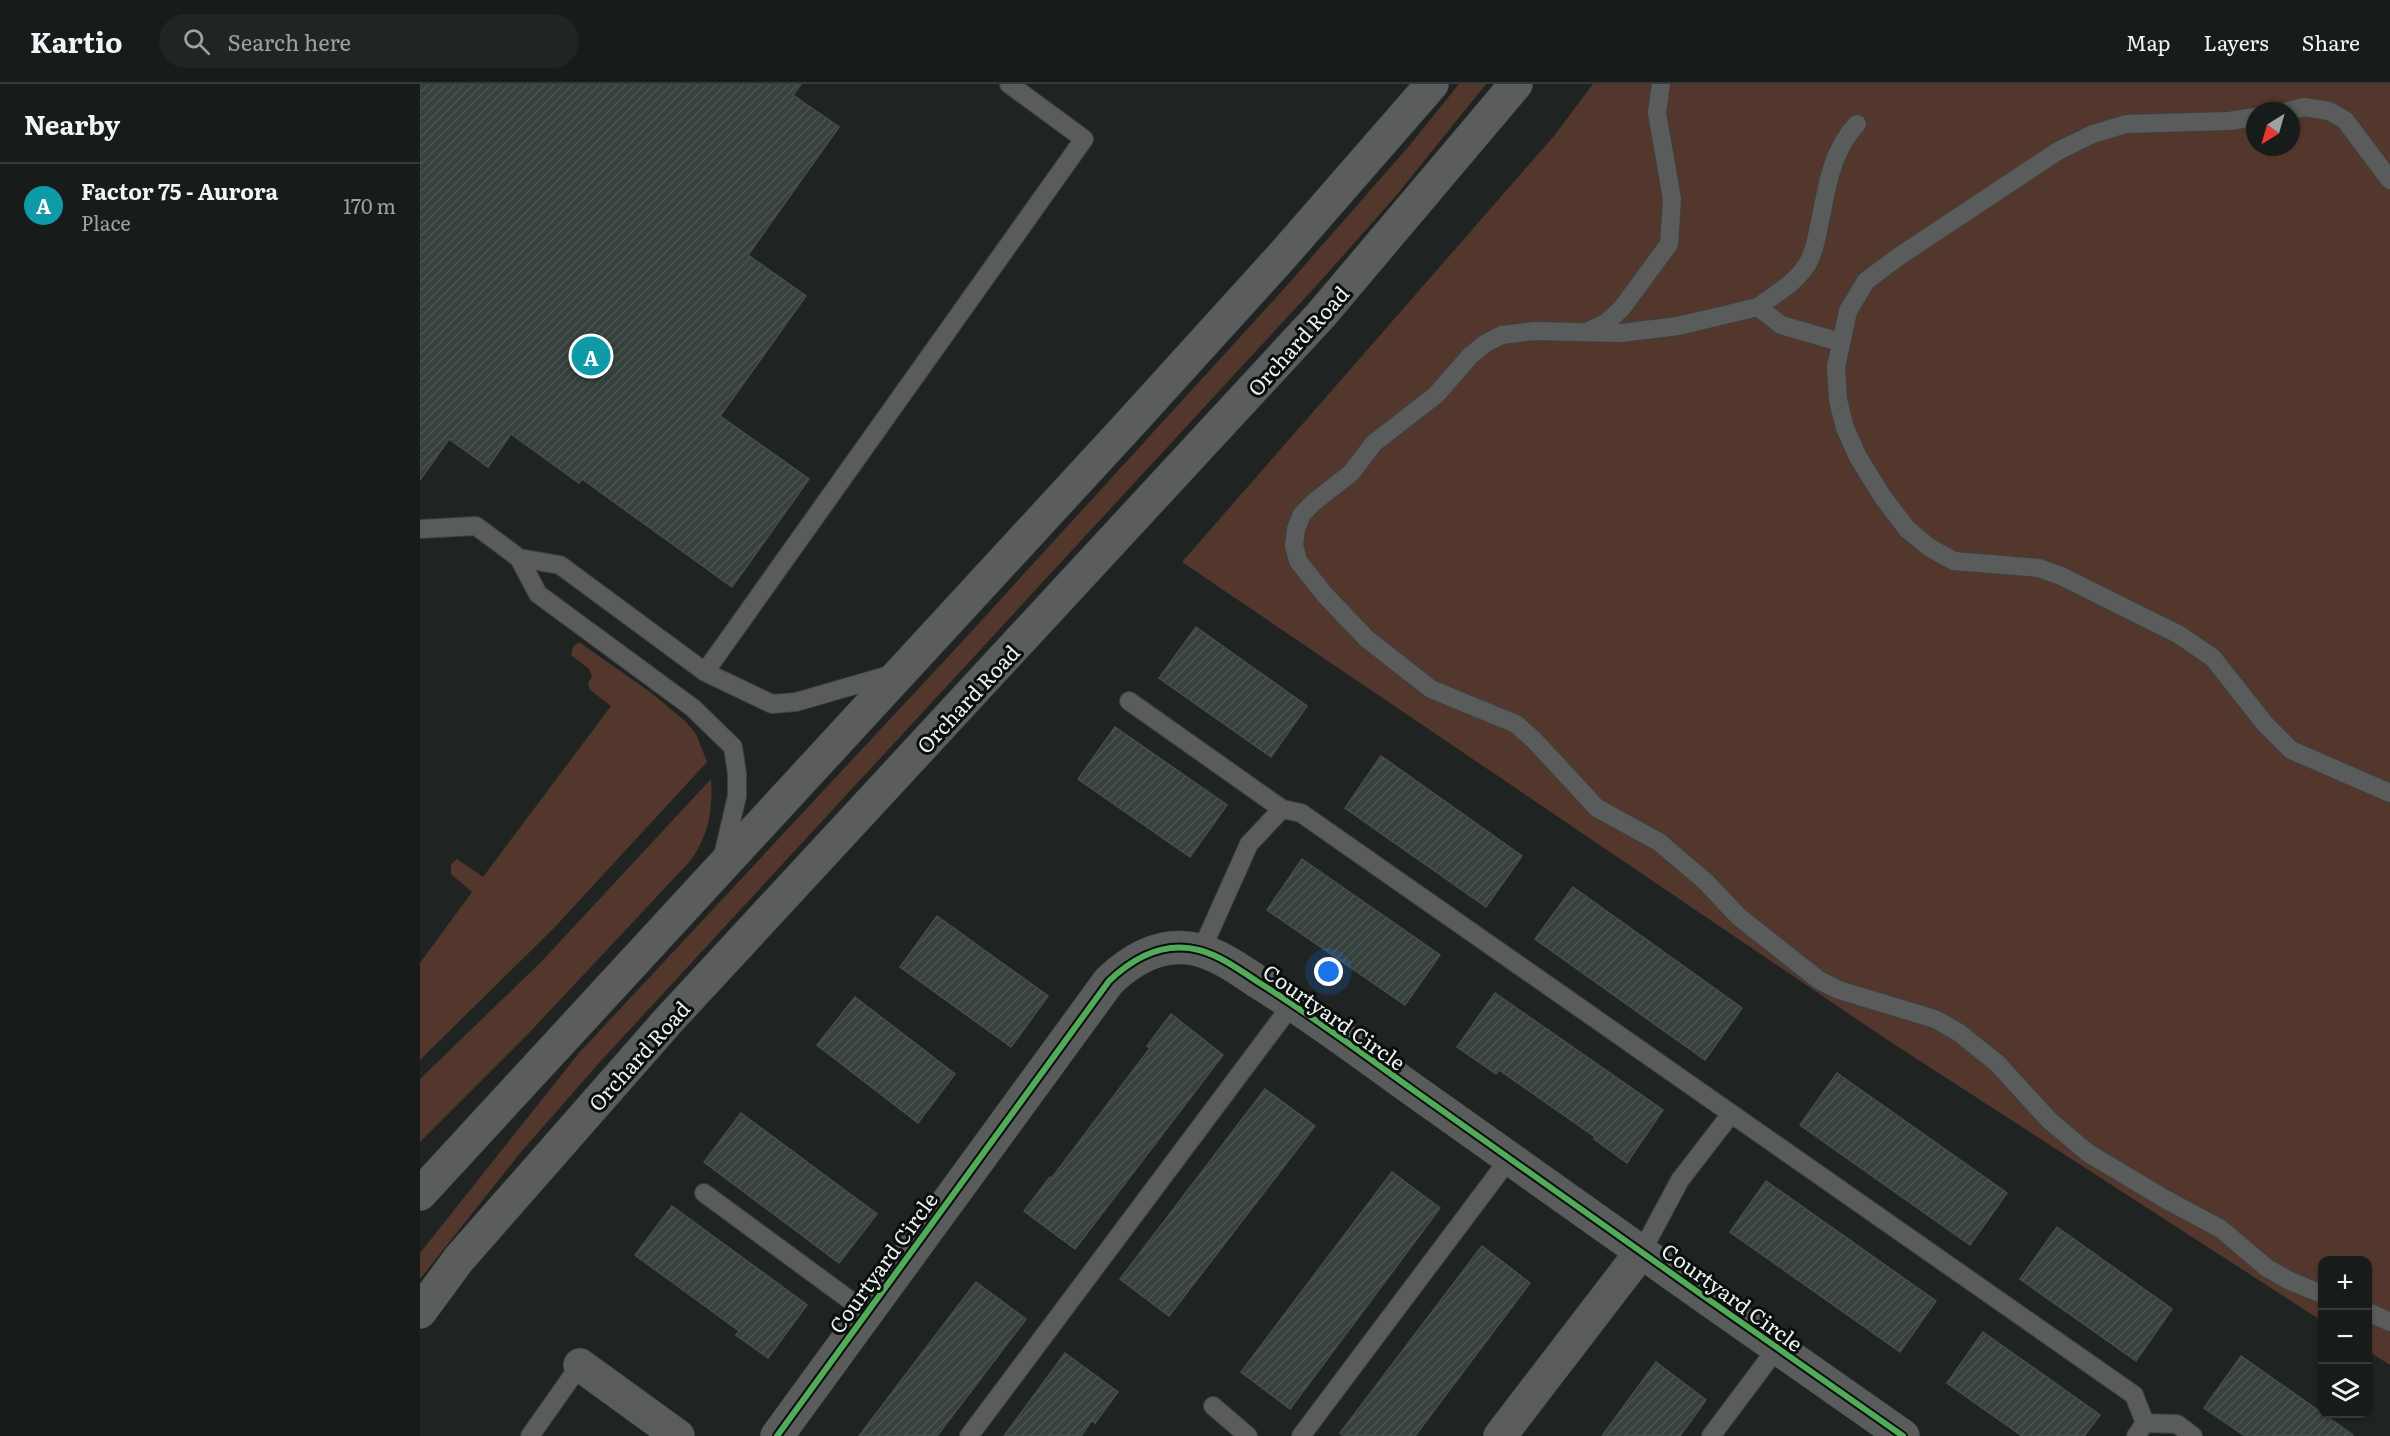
<!DOCTYPE html>
<meta charset="utf-8">
<style>
body{margin:0;font-family:Literata,serif;background:#202423;color:#f1f3f6}
.controls{position:absolute;right:18px;bottom:18px;display:grid;overflow:hidden;border-radius:12px;box-shadow:0 2px 4px #0004}
.controls button{width:54px;height:54px;display:grid;place-items:center;padding:0;border:0;border-bottom:2px solid #363939;background:#171b1a;color:#f1f3f6;font:30px sans-serif}
.compass{position:absolute;left:1826px;top:18px;width:54px;height:54px;border-radius:50%;background:#171b1a;box-shadow:0 2px 4px #0004;rotate:217deg}
.you{position:absolute;left:909px;top:888px;width:21px;height:21px;margin:-15px;border:4px solid #fff;border-radius:50%;background:#1a73e8;box-shadow:0 0 0 9px #1a73e833}
.badge{display:grid;place-items:center;width:39px;height:39px;border-radius:50%;background:#a4aba8;color:#fff;font-size:20px;font-weight:700}
.pin{position:absolute;translate:-50% -50%;border:3px solid #fff;box-shadow:0 2px 6px #0006}
.list{margin:0;padding:0;list-style:none}
h2{display:flex;justify-content:space-between;align-items:center;height:78px;margin:0;padding:0 24px;font-size:26px}
h2 small{font-size:20px;font-weight:400;color:#9ea1a2}
.list li{display:grid;grid-template-columns:39px 1fr auto;gap:18px;align-items:center;box-sizing:border-box;height:84px;padding:0 24px;border-top:2px solid #363939}
.list b{display:block;font-size:22px;white-space:nowrap}
.list p{margin:0;font-size:20px;white-space:nowrap;color:#9ea1a2}
.list em{font-size:20px;font-style:normal;color:#9ea1a2}
.icon{flex:none;width:33px;height:33px;fill:none;stroke:currentColor;stroke-width:2;stroke-linecap:round;stroke-linejoin:round}
.map{position:relative;flex:none;width:1970px;height:1352px;overflow:hidden}
header{display:flex;align-items:center;gap:36px;box-sizing:border-box;height:84px;padding:0 30px;background:#171b1a;border-bottom:2px solid #363939}
header strong{font-size:28px}
nav{display:flex;gap:33px;margin-inline-start:auto;font-size:21px}
.search{width:420px;height:54px;background:#202423;display:flex;align-items:center;gap:15px;box-sizing:border-box;padding:0 21px;border-radius:33px;color:#9ea1a2;font-size:22px}
main{display:flex}
aside{flex:1;background:#171b1a}
.map>svg:first-child{display:block}
.grass{fill:#53372c;fill-rule:evenodd}
.building{fill:url(#building-hatch);stroke:#484c4b;stroke-width:1.5}
.lines{fill:none;stroke-linecap:round;stroke-linejoin:round}
.service-casing{stroke:#3d403f;stroke-width:20}
.minor-casing{stroke:#3d403f;stroke-width:34}
.primary-casing{stroke:#3d403f;stroke-width:34}
.service{stroke:#5a5c5c;stroke-width:18}
.minor{stroke:#5a5c5c;stroke-width:33}
.primary{stroke:#5a5d5c;stroke-width:33}
.cycleway-casing{stroke:#0a0e0c;stroke-width:10}
.cycleway{stroke:#51ab58;stroke-width:6}
.labels{text-anchor:middle;dominant-baseline:central;stroke-width:6;stroke-linejoin:round;paint-order:stroke}
.street-label{font-size:21px;fill:#ecf3f0;stroke:#0a0e0c}
</style>
<header>
<strong>Kartio</strong>
<div class="search"><svg class="icon" aria-label="search" viewBox="0 0 24 24"><circle cx="10" cy="10" r="6"/><path d="M15 15l6 6"/></svg>Search here</div>
<nav><a>Map</a><a>Layers</a><a>Share</a></nav>
</header>
<main>
<aside>
<h2>Nearby<small></small></h2>
<ul class="list">
<li><span class="badge" style="background:#0f9aa8">A</span><div><b>Factor 75 - Aurora</b><p>Place</p></div><em>170 m</em></li>
</ul>
</aside>
<div class="map">
<svg width="1970" height="1352" viewBox="0 0 1970 1352">
<defs>
<pattern id="building-hatch" width="6" height="6" patternUnits="userSpaceOnUse" patternTransform="scale(1.5)"><rect width="6" height="6" fill="#36413d"/><path d="M-1 1l2-2M0 6l6-6M5 7l2-2" fill="none" stroke="#4a5450"/></pattern>
</defs>
<rect width="100%" height="100%" fill="#1f2422"/>
<!-- grass -->
<path class="grass" d="M 1039,0 L 1066,0 L 975,113 L 896,202 L 179,979 L 101,1068 L 0,1195 L 0,1169 L 159,969 L 540,560 L 862,207 L 989,62 Z
M 1173,0 L 1970,0 L 1970,1281 L 1948,1267 L 1948,1176 L 1902,1176 L 1902,1237 L 1466,955 L 762,478 L 1134,52 ZM 1835,27 L 1871,27 L 1871,63 L 1835,63 Z
M 159,558 L 230,608 L 265,637 L 276,650 L 287,678 L 134,844 L 0,976 L 0,879 L 52,808 L 31,790 L 31,780 L 37,775 L 63,793 L 191,622 L 170,606 L 168,598 L 172,593 L 169,585 L 151,571 L 153,563 Z
M 291,695 C 293,726 289,749 272,775 L 109,949 L 0,1058 L 0,995 L 122,877 Z"/>
<!-- building -->
<path class="building" d="M 0,0 L 381,0 L 373,11 L 419,43 L 328,171 L 386,212 L 300,332 L 389,395 L 312,503 L 162,395 L 159,399 L 91,350 L 68,383 L 29,355 L 0,396 Z
M 776,543 L 887,622 L 851,673 L 739,594 Z
M 695,643 L 807,721 L 770,773 L 658,695 Z
M 961,672 L 1102,772 L 1066,823 L 925,724 Z
M 882,775 L 1020,871 L 985,921 L 847,826 Z
M 1153,803 L 1322,924 L 1285,976 L 1115,855 Z
M 517,832 L 628,912 L 591,963 L 480,883 Z
M 1075,909 L 1243,1026 L 1207,1079 L 1174,1055 L 1175,1053 L 1079,986 L 1076,990 L 1037,963 Z
M 435,913 L 535,990 L 498,1039 L 397,961 Z
M 751,930 L 803,971 L 655,1165 L 604,1127 L 630,1093 L 631,1095 L 730,964 L 727,962 Z
M 1417,989 L 1587,1109 L 1550,1161 L 1380,1041 Z
M 845,1005 L 895,1042 L 749,1232 L 700,1195 Z
M 321,1029 L 457,1130 L 419,1179 L 284,1078 Z
M 972,1088 L 1020,1124 L 870,1325 L 821,1288 Z
M 1346,1097 L 1516,1217 L 1480,1268 L 1310,1148 Z
M 252,1122 L 387,1221 L 348,1274 L 316,1251 L 319,1247 L 215,1171 Z
M 1637,1143 L 1752,1225 L 1716,1277 L 1600,1195 Z
M 1062,1162 L 1110,1199 L 995,1352 L 924,1352 L 920,1349 Z
M 556,1198 L 606,1235 L 517,1352 L 439,1352 Z
M 1563,1248 L 1680,1331 L 1664,1352 L 1602,1352 L 1527,1299 Z
M 645,1269 L 698,1308 L 675,1339 L 672,1336 L 661,1352 L 584,1352 Z
M 1821,1272 L 1933,1351 L 1932,1352 L 1825,1352 L 1784,1324 Z
M 1236,1278 L 1286,1316 L 1260,1352 L 1182,1352 Z"/>
<g class="lines">
<!-- service casing -->
<g class="service-casing">
<path id="service" d="M 1868,27 L 1884,23 L 1909,27 L 1925,36 L 1970,96
M 1835,33 L 1809,37 L 1706,40 L 1673,50 L 1638,67 L 1478,173 L 1446,197 L 1428,227 L 1416,283 L 1418,316 L 1425,344 L 1438,373 L 1462,412 L 1487,445 L 1510,464 L 1534,477 L 1619,484 L 1641,492 L 1758,550 L 1793,574 L 1845,640 L 1871,666 L 1970,709
M 1338,223 C 1355,210 1379,197 1389,177 C 1394,167 1397,153 1399,142 C 1407,106 1410,68 1437,40
M 1169,247 L 1186,239 L 1202,224 L 1249,160 L 1252,115 L 1237,29 L 1241,0
M 1420,258 L 1361,241 L 1338,223 L 1258,242 L 1201,249 L 1114,247 L 1082,251 L 1066,259 L 1050,272 L 1016,311 L 954,359 L 931,389 L 894,418 L 882,430 L 876,445 L 874,461 L 878,477 L 905,511 L 947,555 L 1011,605 L 1096,640 L 1114,656 L 1177,724 L 1239,758 L 1286,798 L 1319,833 L 1399,896 L 1419,906 L 1515,935 L 1538,948 L 1577,979 L 1629,1036 L 1668,1069 L 1745,1115 L 1801,1145 L 1847,1184 L 1868,1196 L 1902,1210
M 0,445 L 56,442 L 99,474 L 118,510 L 273,624 L 313,663 L 317,690 L 317,712 L 302,776
M 99,474 L 140,481 L 285,588 L 352,620 L 376,618 L 473,590
M 285,588 L 664,55 L 589,0
M 709,617 L 862,725
M 781,867 L 829,760 L 862,725 L 881,729 L 1714,1311 L 1725,1339 L 1716,1352
M 284,1109 L 446,1228
M 1222,1167 L 1260,1096 L 1311,1030
M 1948,1228 L 1970,1238
M 793,1322 L 828,1352
M 1725,1339 L 1757,1340 L 1773,1352
M 110,1352 L 160,1281
M 549,1352 L 873,919
M 881,1352 L 1089,1075
M 1291,1352 L 1357,1264"/>
</g>
<!-- minor casing -->
<g class="minor-casing">
<path id="minor" d="M 160,1281 L 258,1352
M 357,1352 L 689,897 C 714,873 744,857 779,866 C 801,872 820,886 838,898 C 893,932 944,971 996,1008 C 1158,1124 1320,1238 1483,1352
M 1080,1352 L 1222,1167"/>
</g>
<!-- primary casing -->
<g class="primary-casing">
<path id="primary" d="M 0,1110 L 706,344 L 863,171 L 1012,0
M 0,1228 L 39,1175 L 247,938 L 901,231 L 1096,0"/>
</g>
<!-- service -->
<use href="#service" class="service"/>
<!-- minor -->
<use href="#minor" class="minor"/>
<!-- primary -->
<use href="#primary" class="primary"/>
<!-- cycleway casing -->
<g class="cycleway-casing">
<path id="cycleway" d="M 357,1352 L 689,897 C 714,873 744,857 779,866 C 801,872 820,886 838,898 C 893,932 944,971 996,1008 C 1158,1124 1320,1238 1483,1352"/>
</g>
<!-- cycleway -->
<use href="#cycleway" class="cycleway"/>
</g>
<g class="labels">
<!-- street labels -->
<g class="street-label">
<text transform="translate(877 256) rotate(-48)">Orchard Road</text>
<text transform="translate(547 614) rotate(-47)">Orchard Road</text>
<text transform="translate(915 932) rotate(35)">Courtyard Circle</text>
<text transform="translate(218 971) rotate(-48)">Orchard Road</text>
<text transform="translate(462 1178) rotate(-54)">Courtyard Circle</text>
<text transform="translate(1313 1212) rotate(36)">Courtyard Circle</text>
</g>
</g>
</svg>
<div class="controls">
<button>+</button>
<button>−</button>
<button><svg class="icon" aria-label="layers" viewBox="0 0 24 24"><path d="M12 4l9 5-9 5-9-5zM3 14l9 5 9-5"/></svg></button>
</div>
<svg class="compass" viewBox="-18 -18 36 36"><path d="M0-13l5 13h-10z" fill="#e53935"/><path d="M0 13l5-13h-10z" fill="#9ea1a2"/></svg>
<div class="you"></div>
<div class="pin badge" style="left:171px;top:272px;background:#0f9aa8">A</div>
</div>
</main>
